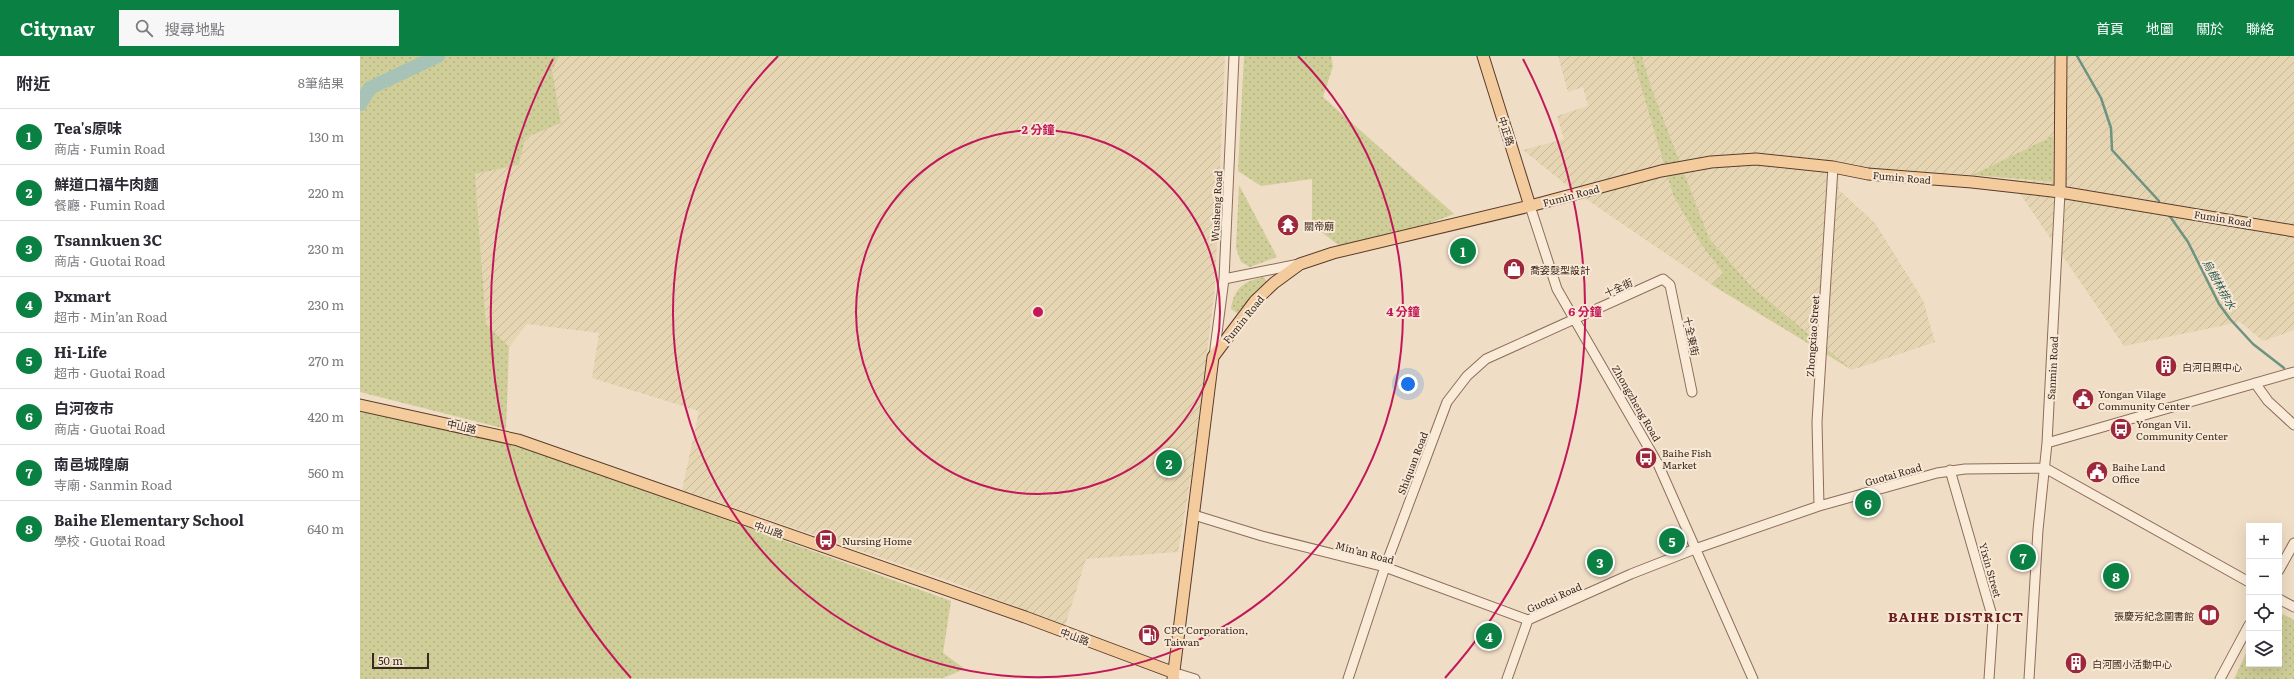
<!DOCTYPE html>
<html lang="zh-TW">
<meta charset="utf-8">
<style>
body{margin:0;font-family:Literata,"Noto Sans TC",serif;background:#f7f7f7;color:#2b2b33}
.controls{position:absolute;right:12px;bottom:12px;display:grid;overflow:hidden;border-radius:0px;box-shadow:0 4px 16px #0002}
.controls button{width:36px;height:36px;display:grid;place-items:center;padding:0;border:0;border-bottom:1px solid #e1e1e2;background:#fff;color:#2b2b33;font:20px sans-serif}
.scale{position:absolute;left:12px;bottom:10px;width:57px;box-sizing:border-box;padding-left:4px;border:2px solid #3c281f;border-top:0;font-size:11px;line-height:14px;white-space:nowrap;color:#3c281f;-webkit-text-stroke:3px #f7e8d5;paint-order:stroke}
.you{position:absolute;left:1048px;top:328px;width:14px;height:14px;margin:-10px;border:3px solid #fff;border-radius:50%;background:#1a73e8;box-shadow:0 0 0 6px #1a73e833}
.badge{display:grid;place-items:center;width:26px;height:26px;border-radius:50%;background:#0b8043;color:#fff;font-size:13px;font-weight:700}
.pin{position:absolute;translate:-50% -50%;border:2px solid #fff;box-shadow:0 1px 4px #0006}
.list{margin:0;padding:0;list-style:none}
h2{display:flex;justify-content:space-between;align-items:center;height:52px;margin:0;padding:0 16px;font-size:17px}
h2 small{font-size:13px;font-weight:400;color:#7c7c81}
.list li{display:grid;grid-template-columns:26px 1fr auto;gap:12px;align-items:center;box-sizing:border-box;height:56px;padding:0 16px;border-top:1px solid #e1e1e2}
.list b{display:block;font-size:15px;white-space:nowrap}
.list p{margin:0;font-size:13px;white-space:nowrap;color:#7c7c81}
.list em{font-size:13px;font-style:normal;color:#7c7c81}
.icon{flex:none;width:22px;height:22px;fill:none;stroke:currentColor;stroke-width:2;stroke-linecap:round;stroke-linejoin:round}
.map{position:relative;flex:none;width:1934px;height:623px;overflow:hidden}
header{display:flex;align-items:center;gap:24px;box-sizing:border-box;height:56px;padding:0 20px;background:#0b8043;color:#fff}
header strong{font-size:19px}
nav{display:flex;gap:22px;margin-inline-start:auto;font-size:14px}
.search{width:280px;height:36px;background:#f7f7f7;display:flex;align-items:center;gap:10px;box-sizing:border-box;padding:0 14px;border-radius:0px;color:#7c7c81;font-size:15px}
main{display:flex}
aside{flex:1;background:#fff}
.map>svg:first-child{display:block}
.farmland{fill:url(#farmland-furrows)}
.grass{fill:url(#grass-dots)}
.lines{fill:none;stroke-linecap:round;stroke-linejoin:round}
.stream{stroke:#6d9383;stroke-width:2.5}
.river{stroke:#a7c3b7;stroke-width:14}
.minor-casing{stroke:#8c6d5a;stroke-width:11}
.major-casing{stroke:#5a3c2e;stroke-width:13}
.minor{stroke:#faebd9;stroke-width:9}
.major{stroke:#f4cb9c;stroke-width:11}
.ring{fill:none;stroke:#c2185b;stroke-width:2}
.labels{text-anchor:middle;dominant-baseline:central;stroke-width:4;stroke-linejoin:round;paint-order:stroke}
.street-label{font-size:10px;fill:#3c281f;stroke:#f7e8d5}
.poi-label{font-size:10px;fill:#3c281f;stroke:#f7e8d5;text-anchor:start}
.water-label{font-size:11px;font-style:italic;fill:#2d5c52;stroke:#f7e8d5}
.district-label{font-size:14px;font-weight:bold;letter-spacing:1px;fill:#6a201c;stroke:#f7e8d5}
.centre{fill:#c2185b;stroke:#f7e8d5;stroke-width:2}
.ring-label{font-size:12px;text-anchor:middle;font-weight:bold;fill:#c2185b;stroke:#f7e8d5;stroke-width:4;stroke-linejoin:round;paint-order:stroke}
</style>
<header>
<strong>Citynav</strong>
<div class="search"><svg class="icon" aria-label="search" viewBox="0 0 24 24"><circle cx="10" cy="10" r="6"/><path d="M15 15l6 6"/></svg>搜尋地點</div>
<nav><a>首頁</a><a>地圖</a><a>關於</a><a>聯絡</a></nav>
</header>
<main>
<aside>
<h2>附近<small>8筆結果</small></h2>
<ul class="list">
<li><span class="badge">1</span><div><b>Tea's原味</b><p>商店 · Fumin Road</p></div><em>130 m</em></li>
<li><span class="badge">2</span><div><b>鮮道口福牛肉麵</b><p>餐廳 · Fumin Road</p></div><em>220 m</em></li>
<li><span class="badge">3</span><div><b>Tsannkuen 3C</b><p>商店 · Guotai Road</p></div><em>230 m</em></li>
<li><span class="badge">4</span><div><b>Pxmart</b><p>超市 · Min’an Road</p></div><em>230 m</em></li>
<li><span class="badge">5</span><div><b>Hi-Life</b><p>超市 · Guotai Road</p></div><em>270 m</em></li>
<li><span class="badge">6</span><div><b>白河夜市</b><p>商店 · Guotai Road</p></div><em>420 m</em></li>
<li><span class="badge">7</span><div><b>南邑城隍廟</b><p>寺廟 · Sanmin Road</p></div><em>560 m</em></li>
<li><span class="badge">8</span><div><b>Baihe Elementary School</b><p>學校 · Guotai Road</p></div><em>640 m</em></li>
</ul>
</aside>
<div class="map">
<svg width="1934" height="623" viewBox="0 0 1934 623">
<defs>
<pattern id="farmland-furrows" width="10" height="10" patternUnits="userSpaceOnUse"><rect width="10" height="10" fill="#e6d5b2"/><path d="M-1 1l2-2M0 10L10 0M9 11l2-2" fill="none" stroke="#c6b799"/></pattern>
<pattern id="grass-dots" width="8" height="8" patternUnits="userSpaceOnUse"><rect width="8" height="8" fill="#cfcd98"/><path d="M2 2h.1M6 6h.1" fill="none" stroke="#b3b083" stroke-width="1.8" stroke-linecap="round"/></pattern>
</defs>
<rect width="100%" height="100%" fill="#f0ddc5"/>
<!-- farmland -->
<path class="farmland" d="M 200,0 L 865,0 L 855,231 L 834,403 L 818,496 L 726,503 L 705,570 L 595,527 L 322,434 L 339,355 L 232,322 L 239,277 L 167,268 L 149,291 L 126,268 L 115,118 L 159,109 L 165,82 L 201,67 L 192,14 Z
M 1198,0 L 1272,0 L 1313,139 L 1341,188 L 1363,217 L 1352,229 L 1210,132 L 1163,94 L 1204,83 L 1197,60 L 1228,50 L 1223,31 L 1208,36 Z
M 1282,0 L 1934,0 L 1934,274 L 1903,285 L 1880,266 L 1764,290 L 1650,123 L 1693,126 L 1693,80 L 1612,119 L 1478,110 L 1479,134 L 1515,167 L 1563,244 L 1575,286 L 1492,314 L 1391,230 L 1349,182 L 1291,31 Z"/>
<!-- grass -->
<path class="grass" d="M 0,0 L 200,0 L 192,14 L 201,67 L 165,82 L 159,109 L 115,118 L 126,268 L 149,291 L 146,373 L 0,336 Z
M 884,0 L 971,0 L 973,10 L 963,41 L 1094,158 L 1028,183 L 981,191 L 952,169 L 952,123 L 901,130 L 878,115 Z
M 1272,0 L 1282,0 L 1291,31 L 1349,182 L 1391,230 L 1492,314 L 1352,229 L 1363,217 L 1341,188 L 1313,139 Z
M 1693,80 L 1693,126 L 1612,119 Z
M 879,129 L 917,201 L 890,211 L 881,206 L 876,192 Z
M 904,221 L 907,226 L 877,257 L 871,253 C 874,232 884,225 904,221 Z
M 0,349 L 153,387 L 591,545 L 583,597 L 605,613 L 583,622 L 0,623 Z
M 1919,556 L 1934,564 L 1934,623 L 1874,623 L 1889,591 L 1889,608 L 1919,608 Z"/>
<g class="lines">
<!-- stream -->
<path class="stream" d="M 1717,0 L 1741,42 L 1751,72 L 1752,94 L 1799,145
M 1809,159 L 1828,186 L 1859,248 L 1870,263 L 1893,288 L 1924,312"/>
<!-- river -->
<path class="river" d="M 0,48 L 10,32 L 78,0"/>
<!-- minor casing -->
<g class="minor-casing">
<path id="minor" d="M 1170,150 L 1197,233 L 1298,408 L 1393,623
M 864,223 L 939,208
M 854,300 L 864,223 L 874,0
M 1895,327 L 1908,345 L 1934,369
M 1687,387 L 1934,316
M 1590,414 L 1633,563 L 1629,623
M 1459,450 L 1457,366 L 1473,111
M 834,459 L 902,480 L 1025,511 L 1168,564
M 1919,514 L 1934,487
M 1919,543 L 1934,551
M 812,616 L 835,623
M 988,623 L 1025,511 L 1087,346 L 1107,320 L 1126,303 L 1303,223 L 1310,229 L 1332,336
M 1147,623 L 1168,564 L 1271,518 L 1335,493 L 1459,450 L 1577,417 L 1605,413 L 1685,412 L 1889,526
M 1669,623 L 1678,474 L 1687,387 L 1700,136
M 1860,623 L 1889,569"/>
</g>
<!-- major casing -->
<g class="major-casing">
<path id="major" d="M 1123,0 L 1170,150
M 1700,136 L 1701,0
M 0,349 L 158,384 L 665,561 L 812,616
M 813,623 L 853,301 L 895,245 L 914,227 L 940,208 L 973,197 L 1170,150 L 1301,115 L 1351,106 L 1396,103 L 1473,111 L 1508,118 L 1612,126 L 1700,136 L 1934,175"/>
</g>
<!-- minor -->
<use href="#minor" class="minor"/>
<!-- major -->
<use href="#major" class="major"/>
</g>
<!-- distance rings -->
<g class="ring">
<circle cx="678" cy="256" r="182"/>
<path d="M938 0A365 365 0 1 1 418 0"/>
<path d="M271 622A547 547 0 0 1 193 3M1163 3A547 547 0 0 1 1085 622"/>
</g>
<!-- icons -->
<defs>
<g id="temple-disc" transform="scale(1.15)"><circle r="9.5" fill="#9e283b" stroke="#f7e8d5"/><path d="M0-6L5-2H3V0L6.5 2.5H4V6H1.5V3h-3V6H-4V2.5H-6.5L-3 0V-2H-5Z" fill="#fff"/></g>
<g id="shop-disc" transform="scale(1.15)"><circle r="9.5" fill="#9e283b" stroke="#f7e8d5"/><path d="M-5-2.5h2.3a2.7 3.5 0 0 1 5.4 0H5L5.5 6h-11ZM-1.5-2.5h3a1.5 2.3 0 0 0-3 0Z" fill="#fff"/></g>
<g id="building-disc" transform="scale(1.15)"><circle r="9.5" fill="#9e283b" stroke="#f7e8d5"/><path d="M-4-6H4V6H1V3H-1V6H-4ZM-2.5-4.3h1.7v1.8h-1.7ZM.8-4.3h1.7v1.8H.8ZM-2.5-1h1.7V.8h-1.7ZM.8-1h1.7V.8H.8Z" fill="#fff"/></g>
<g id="civic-disc" transform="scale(1.15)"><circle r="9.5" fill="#9e283b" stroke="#f7e8d5"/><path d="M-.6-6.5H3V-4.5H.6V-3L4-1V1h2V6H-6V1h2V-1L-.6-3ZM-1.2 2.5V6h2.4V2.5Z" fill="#fff"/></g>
<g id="bus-disc" transform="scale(1.15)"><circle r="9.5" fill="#9e283b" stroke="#f7e8d5"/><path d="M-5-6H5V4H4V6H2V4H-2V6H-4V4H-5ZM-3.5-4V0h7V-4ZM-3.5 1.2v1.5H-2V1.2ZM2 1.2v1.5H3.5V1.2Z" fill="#fff"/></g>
<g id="library-disc" transform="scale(1.15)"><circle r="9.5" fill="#9e283b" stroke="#f7e8d5"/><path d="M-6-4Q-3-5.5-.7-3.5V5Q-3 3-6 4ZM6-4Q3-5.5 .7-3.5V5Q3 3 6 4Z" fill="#fff"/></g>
<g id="fuel-disc" transform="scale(1.15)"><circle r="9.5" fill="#9e283b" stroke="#f7e8d5"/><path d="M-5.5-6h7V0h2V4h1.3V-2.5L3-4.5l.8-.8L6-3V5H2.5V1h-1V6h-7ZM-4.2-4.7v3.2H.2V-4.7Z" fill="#fff"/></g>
</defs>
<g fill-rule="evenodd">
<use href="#temple-disc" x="928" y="169"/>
<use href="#shop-disc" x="1154" y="213"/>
<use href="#building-disc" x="1806" y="310"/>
<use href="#civic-disc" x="1723" y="343"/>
<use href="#bus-disc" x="1761" y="373"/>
<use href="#bus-disc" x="1286" y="402"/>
<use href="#civic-disc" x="1737" y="416"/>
<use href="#bus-disc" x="466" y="484"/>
<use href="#library-disc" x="1849" y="559"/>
<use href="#fuel-disc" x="789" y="579"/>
<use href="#building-disc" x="1716" y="607"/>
</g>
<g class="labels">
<!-- street labels -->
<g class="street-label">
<text transform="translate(1147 75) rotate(72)">中正路</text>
<text transform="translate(1542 121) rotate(5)">Fumin Road</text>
<text transform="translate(1211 139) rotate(-15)">Fumin Road</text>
<text transform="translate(856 150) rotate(-87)">Wusheng Road</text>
<text transform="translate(1863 162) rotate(9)">Fumin Road</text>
<text transform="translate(1258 231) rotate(-24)">十全街</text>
<text transform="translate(883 263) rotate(-51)">Fumin Road</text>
<text transform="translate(1332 280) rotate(78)">十全東街</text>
<text transform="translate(1452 280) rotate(-86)">Zhongxiao Street</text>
<text transform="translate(1692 312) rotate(-87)">Sanmin Road</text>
<text transform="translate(1277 347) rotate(60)">Zhongzheng Road</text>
<text transform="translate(102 370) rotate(13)">中山路</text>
<text transform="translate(1052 407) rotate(-69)">Shiquan Road</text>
<text transform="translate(1533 418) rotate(-16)">Guotai Road</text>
<text transform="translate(409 473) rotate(19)">中山路</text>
<text transform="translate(1005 496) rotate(15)">Min’an Road</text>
<text transform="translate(1631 514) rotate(74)">Yixin Street</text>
<text transform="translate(1194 541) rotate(-24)">Guotai Road</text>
<text transform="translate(715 580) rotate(20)">中山路</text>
</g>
<!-- poi labels -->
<g class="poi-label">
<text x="944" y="169">關帝廟</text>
<text x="1170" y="213">喬姿髮型設計</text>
<text x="1822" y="310">白河日照中心</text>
<text x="1738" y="337">Yongan Vilage<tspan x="1738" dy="12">Community Center</tspan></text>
<text x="1776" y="367">Yongan Vil.<tspan x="1776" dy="12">Community Center</tspan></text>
<text x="1302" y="396">Baihe Fish<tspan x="1302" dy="12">Market</tspan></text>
<text x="1752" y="410">Baihe Land<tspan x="1752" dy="12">Office</tspan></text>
<text x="482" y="484">Nursing Home</text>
<text x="1834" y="559" text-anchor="end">張慶芳紀念圖書館</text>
<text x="804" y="573">CPC Corporation,<tspan x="804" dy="12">Taiwan</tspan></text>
<text x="1732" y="607">白河國小活動中心</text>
</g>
<!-- water labels -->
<g class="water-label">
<text transform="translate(1860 228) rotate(61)">烏樹林排水</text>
</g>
<!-- district labels -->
<g class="district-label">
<text x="1596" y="560">BAIHE DISTRICT</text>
</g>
</g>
<circle cx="678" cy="256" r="6" class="centre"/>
<g class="ring-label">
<text x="678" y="78">2 分鐘</text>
<text x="1043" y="260">4 分鐘</text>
<text x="1225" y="260">6 分鐘</text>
</g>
</svg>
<div class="controls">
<button>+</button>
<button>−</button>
<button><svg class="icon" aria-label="locate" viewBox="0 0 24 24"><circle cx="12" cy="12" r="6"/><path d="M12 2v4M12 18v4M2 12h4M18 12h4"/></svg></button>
<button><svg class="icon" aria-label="layers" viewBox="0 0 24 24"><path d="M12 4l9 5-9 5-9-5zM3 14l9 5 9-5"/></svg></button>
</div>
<div class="scale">50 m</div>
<div class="you"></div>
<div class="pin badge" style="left:1103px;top:195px">1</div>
<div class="pin badge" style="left:809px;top:407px">2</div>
<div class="pin badge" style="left:1240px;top:506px">3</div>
<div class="pin badge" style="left:1129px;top:580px">4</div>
<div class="pin badge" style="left:1312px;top:485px">5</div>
<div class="pin badge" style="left:1508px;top:447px">6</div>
<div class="pin badge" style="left:1663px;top:501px">7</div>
<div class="pin badge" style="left:1756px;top:520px">8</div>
</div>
</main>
